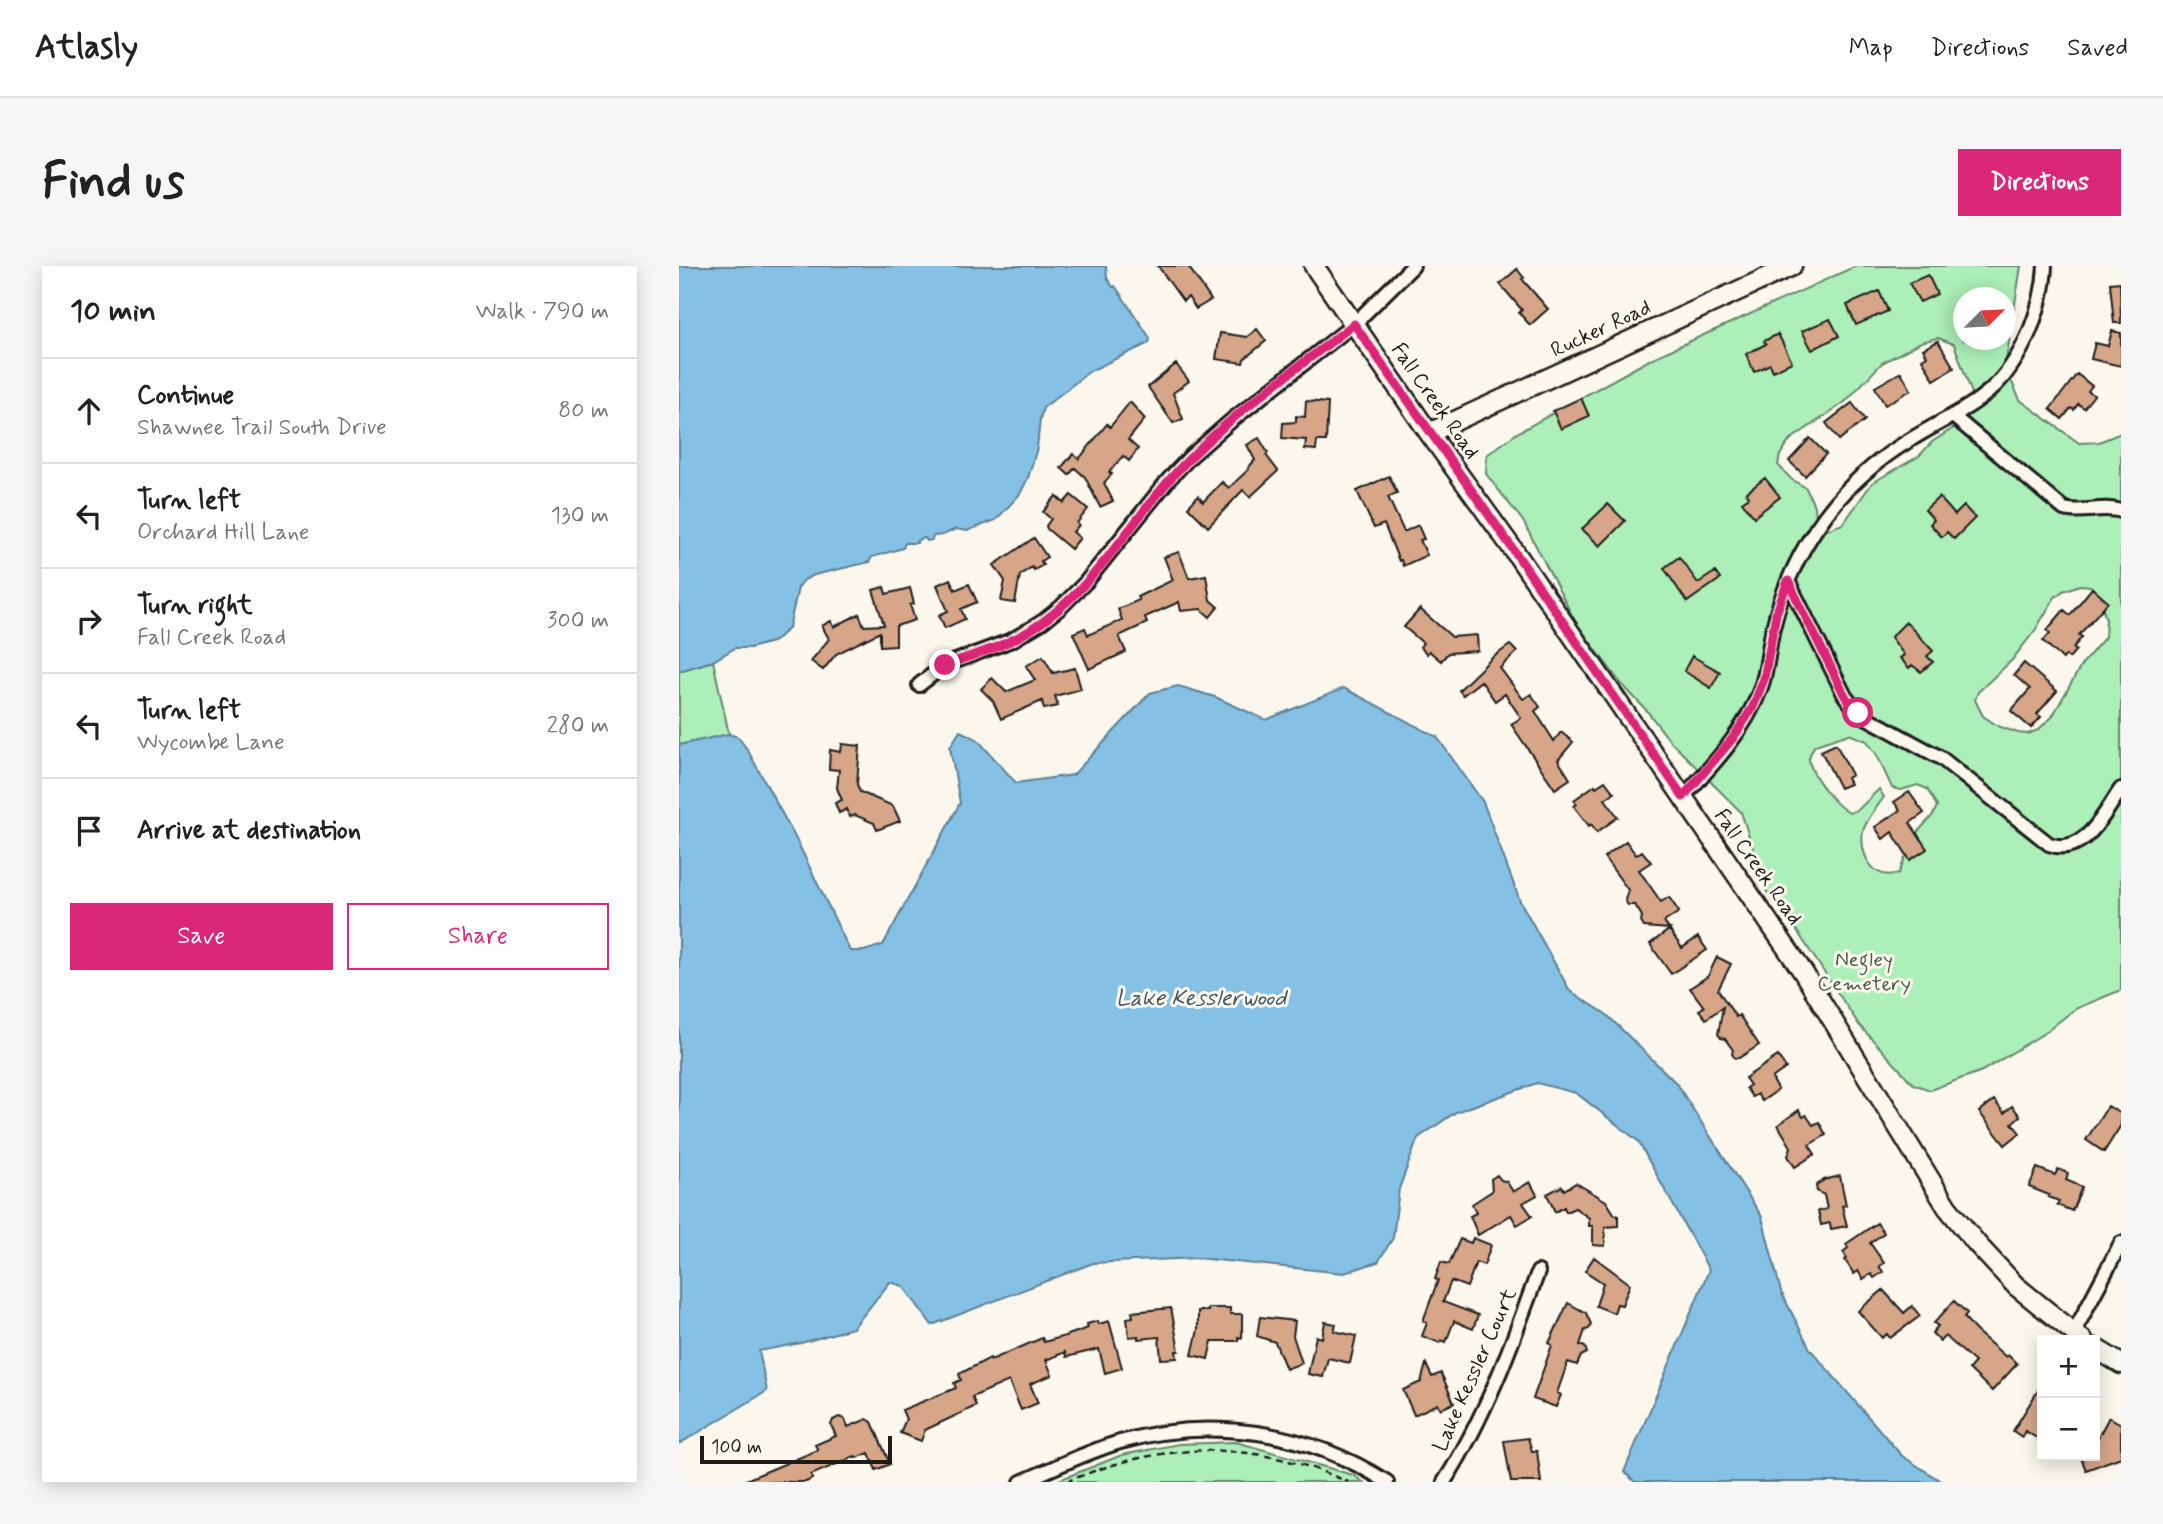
<!DOCTYPE html>
<meta charset="utf-8">
<style>
body{margin:0;font-family:Mynerve,sans-serif;background:#f6f6f6;color:#222}
.controls{position:absolute;right:21px;bottom:21px;display:grid;overflow:hidden;border-radius:0px;box-shadow:0 4px 18px #0003}
.controls button{width:63px;height:63px;display:grid;place-items:center;padding:0;border:0;border-bottom:2px solid #e0e0e0;background:#fff;color:#222;font:35px sans-serif}
.compass{position:absolute;left:1274px;top:21px;width:63px;height:63px;border-radius:50%;background:#fff;box-shadow:0 4px 18px #0003;rotate:66deg}
.scale{position:absolute;left:21px;bottom:18px;width:192px;box-sizing:border-box;padding-left:7px;border:4px solid #1c1c1c;border-top:0;font-size:19px;line-height:24px;white-space:nowrap;color:#1c1c1c;-webkit-text-stroke:5px #fbf7ec;paint-order:stroke}
.stop{position:absolute;width:21px;height:21px;margin:-16px;border:5px solid #db2777;border-radius:50%;background:#fff}
.stop.end{background:#db2777;border-color:#fff;box-shadow:0 2px 7px #0008}
.list{margin:0;padding:0;list-style:none}
h2{display:flex;justify-content:space-between;align-items:center;height:91px;margin:0;padding:0 28px;font-size:30px}
h2 small{font-size:23px;font-weight:400;color:#767676}
.list li{display:grid;grid-template-columns:46px 1fr auto;gap:21px;align-items:center;box-sizing:border-box;height:105px;padding:0 28px;border-top:2px solid #e0e0e0}
.list b{display:block;font-size:26px;white-space:nowrap}
.list p{margin:0;font-size:23px;white-space:nowrap;color:#767676}
.list em{font-size:23px;font-style:normal;color:#767676}
.actions{display:flex;gap:14px;padding:21px 28px}
.actions a{flex:1;padding:16px 0;border:2px solid #db2777;border-radius:0px;text-align:center;font-size:24px;color:#db2777}
.actions .main{background:#db2777;color:#fff}
.icon{flex:none;width:38px;height:38px;fill:none;stroke:currentColor;stroke-width:2;stroke-linecap:round;stroke-linejoin:round}
.map{position:relative;flex:none;width:1442px;height:1216px;overflow:hidden;border-radius:0px}
header{display:flex;align-items:center;gap:42px;box-sizing:border-box;height:98px;padding:0 35px;background:#fff;border-bottom:2px solid #e0e0e0}
header strong{font-size:33px}
nav{display:flex;gap:38px;margin-inline-start:auto;font-size:24px}
.intro{display:flex;align-items:center;justify-content:space-between;box-sizing:border-box;height:168px;padding:0 42px}
h1{margin:0;font-size:49px}
.button{padding:18px 32px;border-radius:0px;background:#db2777;color:#fff;font-size:24px;font-weight:700}
main{display:flex;gap:42px;padding:0 42px}
aside{flex:1;background:#fff;border-radius:0px;box-shadow:0 4px 18px #0003}
.map>svg:first-child{display:block}
.green{fill:#acefb9;stroke:#64866a;stroke-width:2;fill-rule:evenodd}
.water{fill:#85c1e5;stroke:#5b7f95;stroke-width:2}
.building{fill:#d7a689;stroke:#1c1c1c;stroke-width:2}
.lines{fill:none;stroke-linecap:round;stroke-linejoin:round}
.street-casing{stroke:#1c1c1c;stroke-width:18}
.secondary-casing{stroke:#1c1c1c;stroke-width:23}
.path{stroke:#1c1c1c;stroke-width:2.5;stroke-dasharray:7 5;stroke-linecap:butt}
.street{stroke:#fbf7ec;stroke-width:12}
.secondary{stroke:#fbf7ec;stroke-width:18}
.route{stroke:#db2777;stroke-width:9}
.labels{text-anchor:middle;dominant-baseline:central;stroke-width:6;stroke-linejoin:round;paint-order:stroke}
.street-label{font-size:21px;fill:#1c1c1c;stroke:#fbf7ec}
.park-label{font-size:21px;fill:#475b4b;stroke:#fbf7ec}
.water-label{font-size:23px;font-style:italic;fill:#415662;stroke:#fbf7ec}
</style>
<header>
<strong>Atlasly</strong>
<nav><a>Map</a><a>Directions</a><a>Saved</a></nav>
</header>
<div class="intro"><h1>Find us</h1><a class="button">Directions</a></div>
<main>
<aside>
<h2>10 min<small>Walk · 790 m</small></h2>
<ul class="list">
<li><svg class="icon" aria-label="ahead" viewBox="0 0 24 24"><path d="M12 20V5M6 11l6-6 6 6"/></svg><div><b>Continue</b><p>Shawnee Trail South Drive</p></div><em>80 m</em></li>
<li><svg class="icon" aria-label="left" viewBox="0 0 24 24"><path d="M17 20v-9H6M10 6l-5 5 5 5"/></svg><div><b>Turn left</b><p>Orchard Hill Lane</p></div><em>130 m</em></li>
<li><svg class="icon" aria-label="right" viewBox="0 0 24 24"><path d="M7 20v-9h11M14 6l5 5-5 5"/></svg><div><b>Turn right</b><p>Fall Creek Road</p></div><em>300 m</em></li>
<li><svg class="icon" aria-label="left" viewBox="0 0 24 24"><path d="M17 20v-9H6M10 6l-5 5 5 5"/></svg><div><b>Turn left</b><p>Wycombe Lane</p></div><em>280 m</em></li>
<li><svg class="icon" aria-label="arrive" viewBox="0 0 24 24"><path d="M6 21V4h12l-3 4 3 4H6"/></svg><div><b>Arrive at destination</b></div></li>
</ul>
<div class="actions"><a class="main">Save</a><a>Share</a></div>
</aside>
<div class="map">
<svg width="1442" height="1216" viewBox="0 0 1442 1216">
<rect width="100%" height="100%" fill="#fbf7ec"/>
<filter id="ink" filterUnits="userSpaceOnUse"><feTurbulence type="fractalNoise" baseFrequency=".0143" numOctaves="2"/><feDisplacementMap in="SourceGraphic" scale="14" xChannelSelector="R" yChannelSelector="G"/><feConvolveMatrix kernelMatrix="1 2 1 2 8 2 1 2 1" color-interpolation-filters="sRGB"/></filter>
<g filter="url(#ink)">
<!-- green -->
<path class="green" d="M 1177,0 L 1342,0 L 1326,101 L 1341,134 L 1400,177 L 1420,176 L 1442,167 L 1442,724 L 1396,743 L 1367,766 L 1303,805 L 1251,824 L 1234,818 L 1180,759 L 1114,659 L 1088,626 L 1062,546 L 991,475 L 968,445 L 940,415 L 896,355 L 844,255 L 807,208 L 808,189 L 838,167 L 974,92 ZM 1284,32 L 1326,32 L 1326,74 L 1284,74 ZM 1259,72 L 1275,78 L 1295,133 L 1285,155 L 1253,176 L 1240,190 L 1193,217 L 1164,258 L 1147,264 L 1138,259 L 1136,242 L 1127,222 L 1112,213 L 1099,199 L 1101,189 L 1111,174 L 1166,136 L 1203,97 L 1242,76 ZM 1401,319 L 1411,320 L 1418,326 L 1427,353 L 1426,371 L 1403,398 L 1373,451 L 1359,464 L 1349,468 L 1339,467 L 1319,460 L 1304,450 L 1296,434 L 1299,426 L 1333,394 L 1357,363 L 1376,331 L 1384,325 ZM 1170,468 L 1188,475 L 1198,489 L 1213,522 L 1222,524 L 1239,519 L 1248,523 L 1258,540 L 1254,549 L 1235,570 L 1220,607 C 1194,616 1180,588 1184,565 C 1187,554 1198,541 1205,531 L 1200,523 L 1180,543 L 1171,547 C 1158,542 1132,509 1130,494 C 1130,488 1133,484 1136,479 Z
M 34,395 L 50,468 L 0,479 L 0,405 Z
M 557,1176 L 674,1209 L 684,1216 L 375,1216 L 443,1189 L 500,1178 Z"/>
<!-- water -->
<path class="water" d="M 0,0 L 427,0 L 428,12 L 434,21 L 436,20 L 471,72 L 470,77 L 411,105 L 364,142 L 361,153 L 358,182 L 349,212 L 341,228 L 317,254 L 288,265 L 277,263 L 264,269 L 254,270 L 253,274 L 248,275 L 246,272 L 238,274 L 238,277 L 226,277 L 224,282 L 193,291 L 190,296 L 135,309 L 125,314 L 119,322 L 110,362 L 96,375 L 71,382 L 56,382 L 34,395 L 0,405 Z
M 499,420 L 536,431 L 587,454 L 665,422 L 758,471 L 804,536 L 841,635 L 891,725 L 927,748 L 997,817 L 1083,951 L 1102,1026 L 1131,1083 L 1222,1189 L 1263,1216 L 956,1216 L 945,1206 L 1030,1004 L 959,875 L 897,827 L 858,817 L 777,846 L 739,872 L 720,923 L 714,972 L 699,996 L 665,1007 L 518,992 L 414,997 L 253,1059 L 224,1020 L 211,1016 L 174,1062 L 122,1077 L 80,1085 L 88,1125 L 0,1178 L 0,479 L 50,468 L 59,471 L 68,483 L 118,575 L 171,685 L 185,685 L 204,679 L 281,537 L 271,481 L 281,465 L 298,473 L 337,517 L 394,509 L 471,427 Z"/>
<!-- building -->
<path class="building" d="M 479,0 L 509,0 L 532,34 L 517,43 L 509,31 L 504,35 Z
M 838,3 L 845,12 L 843,13 L 869,43 L 851,59 L 840,47 L 843,44 L 821,18 Z
M 1249,9 L 1258,28 L 1241,36 L 1230,17 Z
M 1441,16 L 1442,57 L 1435,57 L 1431,17 Z
M 1200,25 L 1209,45 L 1177,59 L 1168,39 Z
M 1151,53 L 1160,70 L 1133,84 L 1123,65 Z
M 578,63 L 587,75 L 565,93 L 564,97 L 537,93 L 541,67 L 568,71 Z
M 1433,65 L 1442,67 L 1442,100 L 1412,93 L 1416,77 L 1429,80 Z
M 1099,68 L 1113,96 L 1094,105 L 1091,98 L 1075,106 L 1067,88 L 1087,78 L 1085,75 Z
M 1259,75 L 1275,102 L 1255,114 L 1243,93 L 1248,90 L 1244,83 Z
M 497,98 L 510,115 L 494,127 L 504,153 L 494,157 L 469,121 Z
M 1222,106 L 1232,124 L 1206,139 L 1196,121 Z
M 1398,108 L 1413,120 L 1409,125 L 1415,129 L 1405,142 L 1399,138 L 1395,144 L 1392,142 L 1383,153 L 1371,143 Z
M 902,132 L 910,150 L 882,163 L 874,145 Z
M 627,135 L 649,137 L 647,175 L 638,175 L 637,184 L 626,183 L 627,174 L 603,172 L 604,157 L 617,156 L 617,150 L 626,151 Z
M 451,136 L 466,153 L 449,174 L 459,183 L 450,195 L 444,190 L 430,206 L 433,208 L 425,217 L 434,235 L 421,241 L 406,211 L 396,202 L 390,209 L 382,202 L 394,188 L 400,193 L 428,158 L 431,161 Z
M 1173,137 L 1186,154 L 1160,174 L 1147,157 Z
M 580,172 L 589,187 L 587,189 L 599,205 L 571,231 L 564,224 L 529,261 L 509,241 L 519,230 L 524,236 L 543,216 L 550,222 L 570,203 L 569,202 L 576,194 L 568,179 Z
M 1131,172 L 1147,188 L 1126,210 L 1110,195 Z
M 710,210 L 718,227 L 709,231 L 725,266 L 739,259 L 745,273 L 741,274 L 748,289 L 724,300 L 722,294 L 720,295 L 705,258 L 695,262 L 678,225 Z
M 1086,212 L 1101,231 L 1075,251 L 1063,236 L 1070,231 L 1067,227 Z
M 392,229 L 409,243 L 398,257 L 400,259 L 394,266 L 401,272 L 392,283 L 368,263 L 367,260 L 372,253 L 364,246 L 377,230 L 385,237 Z
M 1260,231 L 1276,249 L 1285,240 L 1296,252 L 1275,273 L 1268,266 L 1263,271 L 1251,258 L 1255,254 L 1246,244 Z
M 929,238 L 946,255 L 921,280 L 903,263 Z
M 355,272 L 368,291 L 362,295 L 364,299 L 355,304 L 353,301 L 341,309 L 336,337 L 322,335 L 326,315 L 315,299 Z
M 500,286 L 510,312 L 527,309 L 531,334 L 539,341 L 531,351 L 522,343 L 502,345 L 500,336 L 466,351 L 468,357 L 440,370 L 447,386 L 410,403 L 394,367 L 406,362 L 409,369 L 443,354 L 439,343 L 460,334 L 458,331 L 494,314 L 485,291 Z
M 1000,291 L 1019,317 L 1036,306 L 1041,313 L 1008,336 L 985,302 Z
M 271,313 L 276,324 L 290,318 L 298,336 L 282,343 L 286,353 L 266,362 L 260,349 L 269,345 L 258,319 Z
M 205,321 L 207,328 L 231,322 L 235,338 L 231,339 L 236,354 L 217,360 L 217,379 L 201,380 L 201,366 L 157,388 L 144,404 L 132,395 L 150,373 L 143,360 L 152,355 L 155,361 L 180,348 L 185,360 L 205,359 L 194,324 Z
M 1413,322 L 1429,336 L 1400,369 L 1403,371 L 1394,382 L 1397,384 L 1390,392 L 1387,389 L 1384,393 L 1364,375 L 1371,367 L 1368,364 L 1385,344 L 1391,349 Z
M 741,343 L 773,371 L 798,369 L 799,385 L 769,387 L 762,395 L 750,385 L 748,388 L 741,381 L 744,377 L 725,361 Z
M 1227,356 L 1254,385 L 1248,390 L 1254,396 L 1242,406 L 1233,399 L 1230,402 L 1221,392 L 1225,389 L 1212,371 Z
M 831,379 L 838,386 L 821,402 L 844,433 L 852,428 L 861,441 L 856,445 L 875,475 L 882,466 L 894,476 L 879,494 L 891,513 L 876,523 L 832,458 L 842,452 L 826,428 L 816,435 L 802,415 L 784,429 L 780,424 L 813,392 Z
M 364,390 L 374,407 L 396,402 L 402,423 L 376,430 L 379,440 L 365,443 L 363,435 L 322,453 L 314,435 L 302,423 L 313,412 L 327,426 L 356,414 L 347,400 Z
M 1013,390 L 1041,406 L 1032,422 L 1005,405 Z
M 1345,397 L 1378,425 L 1358,448 L 1362,451 L 1352,462 L 1332,445 L 1351,423 L 1335,409 Z
M 163,478 L 181,480 L 178,518 L 181,526 L 214,540 L 221,555 L 198,564 L 195,557 L 176,549 L 171,551 L 168,543 L 160,547 L 156,537 L 163,534 L 158,522 L 160,504 L 150,503 L 151,484 L 162,486 Z
M 1157,478 L 1173,509 L 1168,512 L 1171,518 L 1161,522 L 1142,485 Z
M 926,515 L 935,527 L 926,533 L 939,551 L 918,566 L 912,558 L 910,560 L 895,540 L 898,538 L 895,534 L 916,519 L 917,521 Z
M 1230,526 L 1245,547 L 1231,557 L 1248,583 L 1231,594 L 1213,566 L 1204,573 L 1196,561 L 1221,544 L 1215,536 Z
M 947,575 L 957,589 L 963,585 L 972,596 L 960,604 L 982,636 L 990,631 L 1000,646 L 985,656 L 1003,682 L 1019,671 L 1028,684 L 992,708 L 971,678 L 991,663 L 965,661 L 962,656 L 963,650 L 956,639 L 949,639 L 946,634 L 949,624 L 925,591 Z
M 1038,691 L 1052,698 L 1039,724 L 1057,751 L 1060,749 L 1080,779 L 1060,792 L 1056,792 L 1053,788 L 1054,784 L 1046,773 L 1042,772 L 1039,768 L 1044,741 L 1027,753 L 1020,744 L 1025,741 L 1011,722 L 1029,710 Z
M 1099,790 L 1107,802 L 1093,812 L 1099,824 L 1083,835 L 1078,828 L 1073,831 L 1067,822 L 1071,819 L 1066,812 Z
M 1315,834 L 1325,847 L 1333,840 L 1341,850 L 1333,857 L 1341,867 L 1326,879 L 1300,846 Z
M 1429,840 L 1442,848 L 1442,859 L 1425,886 L 1407,874 Z
M 1120,844 L 1124,851 L 1127,849 L 1134,859 L 1140,856 L 1147,869 L 1130,879 L 1136,888 L 1116,901 L 1109,890 L 1112,881 L 1099,859 Z
M 1358,902 L 1376,909 L 1379,903 L 1389,907 L 1387,914 L 1403,921 L 1393,945 L 1378,939 L 1380,935 L 1369,931 L 1370,929 L 1350,921 Z
M 818,909 L 822,914 L 828,916 L 834,926 L 851,916 L 858,929 L 844,937 L 853,950 L 838,959 L 832,949 L 799,969 L 791,950 L 797,947 L 793,938 L 813,925 L 812,913 Z
M 1161,910 L 1167,939 L 1163,940 L 1168,960 L 1152,963 L 1151,957 L 1142,959 L 1139,945 L 1148,943 L 1145,929 L 1138,925 L 1137,920 L 1145,914 Z
M 897,917 L 927,935 L 936,949 L 939,949 L 939,960 L 926,961 L 926,980 L 914,979 L 914,960 L 910,960 L 910,952 L 896,942 L 887,946 L 885,941 L 876,946 L 868,928 L 883,920 L 885,924 Z
M 1198,957 L 1205,967 L 1191,977 L 1205,997 L 1200,1000 L 1204,1006 L 1195,1012 L 1192,1008 L 1184,1013 L 1179,1005 L 1175,1008 L 1166,994 L 1168,992 L 1164,986 L 1169,982 L 1167,978 Z
M 794,972 L 812,979 L 805,999 L 797,996 L 788,1021 L 772,1015 L 764,1036 L 799,1049 L 794,1063 L 775,1055 L 767,1076 L 762,1074 L 761,1077 L 743,1070 L 748,1057 L 744,1055 L 759,1014 L 756,1013 L 762,996 L 770,998 L 781,973 L 792,977 Z
M 915,991 L 951,1018 L 943,1039 L 938,1038 L 935,1047 L 917,1040 L 924,1017 L 906,1005 Z
M 1204,1024 L 1225,1047 L 1233,1040 L 1241,1050 L 1211,1072 L 1208,1068 L 1203,1072 L 1179,1045 Z
M 1275,1035 L 1288,1047 L 1285,1051 L 1296,1064 L 1327,1091 L 1329,1089 L 1338,1098 L 1313,1125 L 1290,1103 L 1296,1096 L 1266,1070 L 1261,1075 L 1253,1067 L 1259,1060 L 1255,1057 Z
M 889,1037 L 907,1047 L 912,1058 L 910,1063 L 906,1064 L 901,1079 L 906,1081 L 908,1087 L 902,1090 L 898,1099 L 889,1096 L 878,1127 L 882,1129 L 877,1141 L 854,1133 L 873,1079 L 870,1077 Z
M 492,1042 L 500,1085 L 497,1085 L 498,1092 L 482,1093 L 480,1071 L 459,1073 L 459,1070 L 450,1071 L 448,1052 L 454,1051 L 453,1046 Z
M 529,1042 L 551,1042 L 551,1048 L 563,1048 L 563,1072 L 559,1071 L 559,1075 L 533,1075 L 529,1093 L 513,1089 L 519,1064 L 519,1045 L 529,1045 Z
M 581,1051 L 616,1055 L 614,1070 L 623,1097 L 607,1103 L 596,1076 L 578,1070 Z
M 419,1055 L 420,1058 L 430,1055 L 443,1102 L 426,1107 L 420,1083 L 387,1091 L 386,1086 L 367,1094 L 373,1109 L 351,1118 L 359,1137 L 342,1144 L 330,1115 L 293,1131 L 297,1140 L 246,1164 L 242,1175 L 221,1167 L 227,1153 L 223,1144 L 277,1122 L 275,1117 L 282,1114 L 280,1108 L 311,1092 L 312,1094 L 363,1072 L 365,1076 L 386,1070 L 409,1062 L 408,1058 Z
M 646,1056 L 657,1058 L 655,1065 L 677,1070 L 671,1097 L 649,1092 L 644,1111 L 629,1108 L 637,1070 L 643,1072 Z
M 747,1098 L 753,1111 L 762,1107 L 775,1137 L 762,1143 L 759,1138 L 735,1149 L 724,1124 L 742,1116 Z
M 1363,1118 L 1363,1175 L 1346,1165 L 1343,1171 L 1334,1165 Z
M 160,1151 L 166,1153 L 169,1161 L 188,1153 L 193,1156 L 211,1198 L 197,1204 L 190,1187 L 177,1192 L 176,1190 L 132,1209 L 133,1213 L 127,1216 L 62,1216 L 139,1184 L 136,1179 L 157,1170 L 152,1159 L 154,1154 Z
M 1430,1151 L 1442,1158 L 1442,1191 L 1407,1204 L 1401,1190 L 1416,1190 L 1416,1177 Z
M 849,1172 L 853,1185 L 858,1185 L 862,1216 L 832,1216 L 825,1175 Z"/>
<g class="lines">
<!-- street casing -->
<g class="street-casing">
<path id="street" d="M 1275,151 L 1385,243 C 1403,248 1424,239 1442,245
M 1109,315 L 1166,430 L 1179,447 L 1262,492 L 1370,578 C 1406,591 1425,547 1442,523
M 240,419 L 266,399 L 333,374 L 363,356 L 382,341 L 407,316 L 490,213 L 512,190 L 553,154 L 675,58 L 734,0
M 1004,531 C 1033,500 1066,465 1081,424 C 1089,404 1089,383 1094,362 C 1105,315 1127,272 1158,235 C 1179,211 1204,190 1231,174 C 1288,139 1321,134 1350,67 C 1359,45 1365,23 1366,0
M 1394,1068 L 1442,977
M 342,1216 C 375,1202 407,1186 441,1176 C 532,1150 629,1165 708,1216
M 765,1216 C 806,1152 833,1078 859,1006"/>
</g>
<!-- secondary casing -->
<g class="secondary-casing">
<path id="secondary" d="M 635,0 L 750,167 L 836,286 L 1124,706 L 1268,941 L 1298,978 L 1337,1020 L 1404,1074
M 750,167 L 1113,0
M 1416,1082 L 1442,1098"/>
</g>
<!-- path -->
<path class="path" d="M 387,1216 C 483,1175 573,1173 669,1216"/>
<!-- street -->
<use href="#street" class="street"/>
<!-- secondary -->
<use href="#secondary" class="secondary"/>
</g>
</g>
<g class="lines" filter="url(#ink)">
<!-- route -->
<path class="route" d="M 266,399 C 294,389 324,381 350,365 C 419,323 456,245 513,190 C 562,141 620,101 675,58 L 836,286 L 1004,531 L 1054,472 L 1074,441 L 1085,413 L 1097,348 L 1109,315 L 1166,430 L 1179,447"/>
</g>
<g class="labels">
<!-- street labels -->
<g class="street-label">
<text transform="translate(922 63) rotate(-25)">Rucker Road</text>
<text transform="translate(756 135) rotate(55)">Fall Creek Road</text>
<text transform="translate(1079 601) rotate(55)">Fall Creek Road</text>
<text transform="translate(796 1104) rotate(-66)">Lake Kessler Court</text>
</g>
<!-- park labels -->
<g class="park-label">
<text x="1185" y="694">Negley<tspan x="1185" dy="24">Cemetery</tspan></text>
</g>
<!-- water labels -->
<g class="water-label">
<text x="522" y="733">Lake Kesslerwood</text>
</g>
</g>
</svg>
<div class="controls">
<button>+</button>
<button>−</button>
</div>
<svg class="compass" viewBox="-18 -18 36 36"><path d="M0-13l5 13h-10z" fill="#e53935"/><path d="M0 13l5-13h-10z" fill="#767676"/></svg>
<div class="scale">100 m</div>
<div class="stop" style="left:1179px;top:447px"></div>
<div class="stop end" style="left:266px;top:399px"></div>
</div>
</main>
